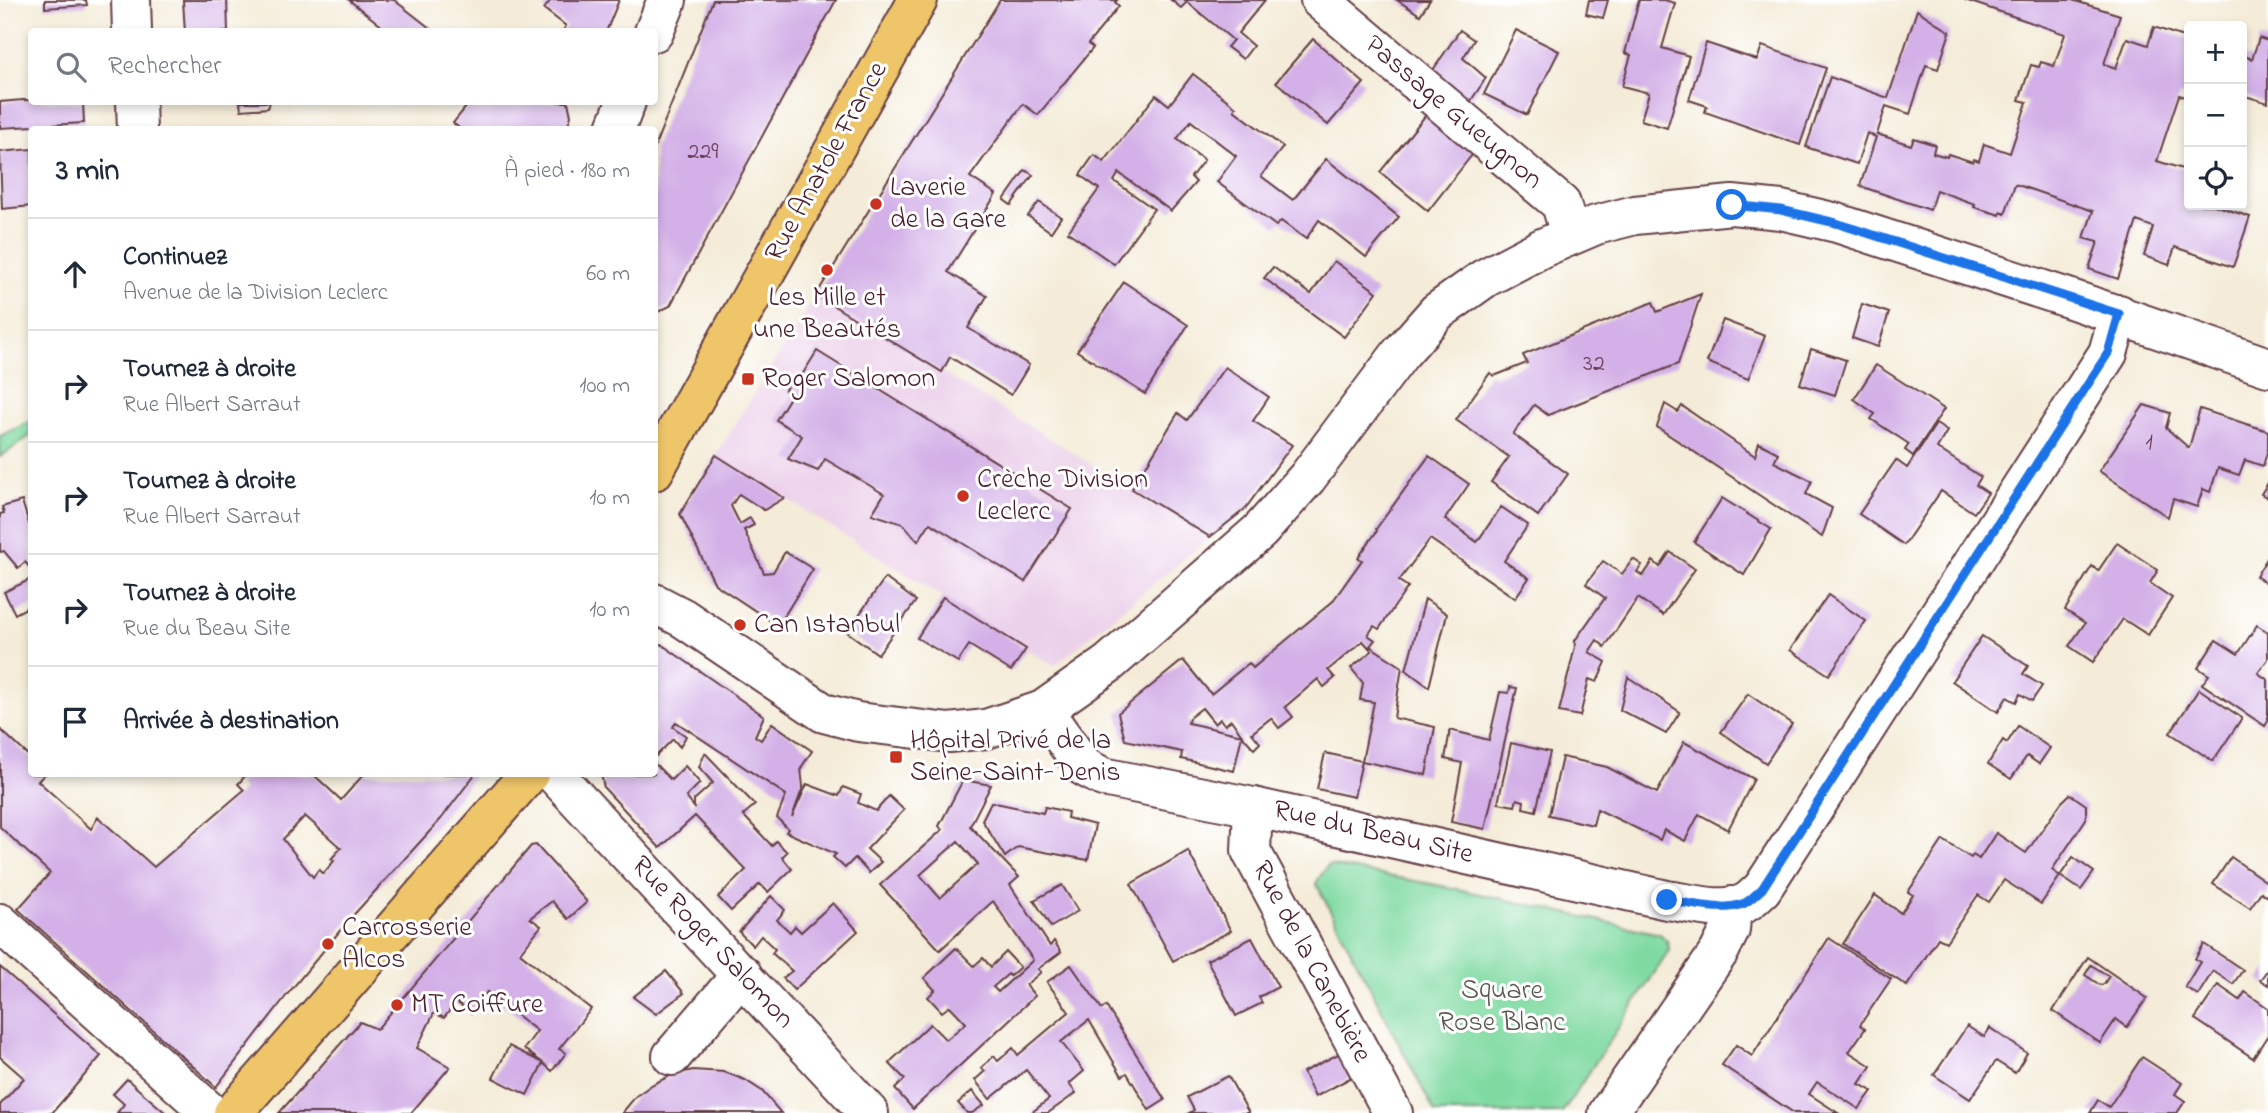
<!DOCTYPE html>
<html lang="fr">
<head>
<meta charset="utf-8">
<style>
	:root { --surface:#fff; --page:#f2f2f3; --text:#1f2937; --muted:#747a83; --line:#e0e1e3 }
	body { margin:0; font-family:"Indie Flower",sans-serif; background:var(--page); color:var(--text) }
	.controls { position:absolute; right:21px; top:21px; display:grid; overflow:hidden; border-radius:7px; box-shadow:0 4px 10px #0003 }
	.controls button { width:63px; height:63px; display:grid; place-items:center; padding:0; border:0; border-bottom:2px solid var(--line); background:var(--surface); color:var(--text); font:35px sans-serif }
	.stop { position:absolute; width:21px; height:21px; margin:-16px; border:5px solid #1a73e8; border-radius:50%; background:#fff }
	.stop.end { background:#1a73e8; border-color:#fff; box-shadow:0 2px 7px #0008 }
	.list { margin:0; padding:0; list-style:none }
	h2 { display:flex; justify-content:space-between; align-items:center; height:91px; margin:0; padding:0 28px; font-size:30px }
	h2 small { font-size:23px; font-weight:400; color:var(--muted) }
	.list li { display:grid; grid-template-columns:46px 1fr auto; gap:21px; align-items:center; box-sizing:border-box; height:112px; padding:0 28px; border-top:2px solid var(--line) }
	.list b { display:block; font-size:26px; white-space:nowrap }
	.list p { margin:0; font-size:23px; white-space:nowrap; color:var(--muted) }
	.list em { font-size:23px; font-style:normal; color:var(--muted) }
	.icon { flex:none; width:38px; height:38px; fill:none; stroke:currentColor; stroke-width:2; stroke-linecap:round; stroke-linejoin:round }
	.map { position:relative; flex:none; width:2268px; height:1113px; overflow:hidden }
	.search { position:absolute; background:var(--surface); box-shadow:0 4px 10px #0003; left:28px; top:28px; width:630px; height:77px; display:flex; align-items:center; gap:18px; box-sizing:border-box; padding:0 24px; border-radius:7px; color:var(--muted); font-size:26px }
	.panel { position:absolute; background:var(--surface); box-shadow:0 4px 10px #0003; left:28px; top:126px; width:630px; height:651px; border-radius:7px }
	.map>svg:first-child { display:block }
</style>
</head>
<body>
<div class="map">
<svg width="2268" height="1113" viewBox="0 0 2268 1113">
	<rect width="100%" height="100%" fill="#fff"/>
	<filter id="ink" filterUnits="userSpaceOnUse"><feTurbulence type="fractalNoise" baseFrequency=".0143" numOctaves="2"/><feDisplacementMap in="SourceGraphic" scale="14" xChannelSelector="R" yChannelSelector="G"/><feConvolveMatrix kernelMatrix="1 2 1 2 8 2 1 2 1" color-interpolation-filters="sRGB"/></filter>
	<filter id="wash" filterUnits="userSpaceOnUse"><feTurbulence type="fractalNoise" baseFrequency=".00686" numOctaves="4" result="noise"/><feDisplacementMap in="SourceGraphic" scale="28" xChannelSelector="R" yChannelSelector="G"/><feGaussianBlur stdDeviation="1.57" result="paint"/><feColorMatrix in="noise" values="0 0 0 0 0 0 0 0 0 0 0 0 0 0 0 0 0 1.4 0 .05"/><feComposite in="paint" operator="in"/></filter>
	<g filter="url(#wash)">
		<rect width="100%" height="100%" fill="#f4ecd8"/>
		<path fill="#ecd1ea" d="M816 295 1210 537 1054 666 716 455Z"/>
		<g fill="#7fdaa1" stroke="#647c66" stroke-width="2">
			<path d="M31 421V435L0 457V436Z"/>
			<path d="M1328 865 1453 888 1660 934 1668 942 1669 951 1562 1113H1435L1316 883Z"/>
		</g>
		<g id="blocks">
			<g fill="#d3b0e7" fill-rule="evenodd">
				<path d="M45 0H86L87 5 45 8Z"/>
				<path d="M183 0H227L228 32H185Z"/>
				<path d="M349 0H394L435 32H389Z"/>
				<path d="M551 0H619L606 32H562L566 26 544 9Z"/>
				<path d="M713 0H836L670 306 654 314V148Z"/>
				<path d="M1000 0H1117L1115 2 1119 6 1088 44 1093 48 1038 115 1023 104 970 177 996 194 948 272 987 296 968 328 1029 365 1011 395 950 357 942 372 816 295Z"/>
				<path d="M1171 0H1265L1238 33 1253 46 1243 59 1227 47 1233 40 1187 2 1181 8Z"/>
				<path d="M1397 0H1430L1420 15Z"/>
				<path d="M1589 0H1608L1603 18 1586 14Z"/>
				<path d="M1639 0H1664L1675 3 1662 48 1689 56 1667 128 1641 120 1649 93 1622 86 1631 55 1625 53Z"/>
				<path d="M1965 0H2072L2120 15 2104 64 2116 68 2127 38 2148 45 2154 27 2189 39V98L2179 95 2157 161 2189 171V205H2214L2250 217 2233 267 2175 247 2169 265 2144 256 2153 227 2137 221 2118 279 2089 269 2098 242 2084 238 2093 211 2015 184 2005 214 2001 212 2000 215 1974 207 1975 204 1936 190 1930 210 1860 186 1876 137 1867 133 1857 164 1806 147 1830 77 1888 98 1917 10 1950 32 1938 69 1926 65 1910 114 1886 106 1877 134 1911 145 1914 138 1935 145 1933 153 1947 157 1948 154 1973 162 1974 159 1979 161 1984 144 2010 153 2027 102 2019 100 2031 65 2039 67 2041 62 2054 66 2065 34Z"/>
				<path d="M1460 30 1474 40 1463 58 1486 78 1470 102 1433 70Z"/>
				<path d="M1516 30 1559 51 1527 115 1484 94Z"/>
				<path d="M2259 38 2268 41V103L2242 95V55L2252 59Z"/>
				<path d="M1313 39 1364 83 1328 125 1276 82Z"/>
				<path d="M1706 43 1757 60 1762 46 1826 68 1800 145 1705 112 1707 106 1689 100Z"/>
				<path d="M1193 74 1236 107 1234 110 1283 147 1261 176 1293 200 1326 159 1399 217 1366 257 1319 220 1306 239 1281 221 1276 226 1217 182 1236 156 1191 121 1177 139 1204 160 1191 177 1196 182 1171 211 1119 173 1114 181 1154 209 1114 264 1068 232 1099 189 1080 175 1094 155 1104 162 1156 95 1169 105Z"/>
				<path d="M23 100 83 102 84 123 0 128V102Z"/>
				<path d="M240 102H270L268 108 241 110Z"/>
				<path d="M470 102H568L571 116 566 130H462L453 123Z"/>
				<path d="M1429 111 1475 151 1428 211 1380 172Z"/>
				<path d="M32 149V206L2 209 0 152Z"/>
				<path d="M1025 170 1033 175 1011 205 1004 200Z"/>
				<path d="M1039 202 1061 217 1051 232 1028 216Z"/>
				<path d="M1334 261 1377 292 1344 337 1264 278 1273 267 1311 294Z"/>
				<path d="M1124 282 1188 325 1145 394 1077 351Z"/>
				<path d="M1701 294 1678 364 1548 415 1534 405 1513 434 1568 474 1538 516 1491 482 1509 457 1456 420 1490 373 1494 376 1527 363 1523 355 1653 302 1657 312Z"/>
				<path d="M1862 304 1889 313 1878 347 1852 338Z"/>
				<path d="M1723 320 1765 336 1748 379 1707 362Z"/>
				<path d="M1811 349 1846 360 1835 395 1800 384Z"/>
				<path d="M817 351 1072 509 1025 582 930 523 918 541 903 524 872 514 884 494 825 459 818 471 788 459 802 436 776 420 792 394 785 390 791 380 797 383Z"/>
				<path d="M1876 365 1944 409 1913 456 1905 450 1909 444 1871 419 1875 414 1854 399Z"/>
				<path d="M1225 367 1269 397 1253 421 1292 445 1245 509 1210 537 1132 489 1178 413 1187 420Z"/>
				<path d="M1665 404 1678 412 1682 406 1755 456 1759 443 1778 453 1774 462 1812 481 1806 494 1832 508 1822 537 1657 427Z"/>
				<path d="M2144 405 2170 413 2166 428 2189 448 2200 409 2268 431V449L2263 466 2245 460 2239 475 2218 468 2210 492 2203 489 2197 507 2173 499 2168 517 2099 471Z"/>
				<path d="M1936 424 1947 431 1937 448 1981 477 1976 485 1988 493 1974 513 1941 491 1904 545 1859 514 1896 460 1907 468Z"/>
				<path d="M716 455 784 498 764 510 739 494 731 506 740 524 750 518 754 525 744 530 764 573 773 572 785 552 813 569 778 626 715 584 680 514Z"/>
				<path d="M1429 456 1469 484 1445 519 1477 542 1501 507 1528 525 1504 561 1529 578 1515 598 1430 539 1399 581 1408 587 1379 629 1374 626 1368 635 1375 640 1370 646 1402 667 1394 718 1435 727 1426 775 1362 761 1374 702 1360 700 1363 683 1351 668 1372 651 1363 641 1328 670 1335 678 1324 687 1318 679 1285 707 1293 717 1279 728 1271 718 1252 733 1260 743 1254 749 1242 735 1234 771 1181 759 1182 752 1125 740 1118 713 1183 660 1211 694 1249 663 1253 668 1332 602 1362 560 1358 558 1377 531 1376 529ZM1202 708 1215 724 1220 719 1225 725 1231 720 1242 735 1188 723 1189 718Z"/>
				<path d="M2268 483V498L2261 494Z"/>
				<path d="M1722 498 1771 529 1744 575 1694 542Z"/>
				<path d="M22 501 30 527 32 526V570L25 562 18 568 4 551 0 552V514L4 513 2 507Z"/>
				<path d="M2117 543 2158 570 2150 583 2172 598 2148 635 2123 619 2093 662 2069 646 2085 623 2065 610 2092 566 2098 571Z"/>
				<path d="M1670 552 1695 569 1663 615 1638 598 1605 647 1597 640 1589 652 1606 662 1597 682 1589 679 1580 716 1559 712 1576 643 1574 642 1605 598 1586 584 1603 561 1622 574 1633 559 1642 565 1637 572 1643 576 1653 561 1660 567Z"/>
				<path d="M2268 557V585L2256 576Z"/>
				<path d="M885 578 916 601 878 654 847 632Z"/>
				<path d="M29 580 32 583V605L15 614 4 592Z"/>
				<path d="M1828 595 1866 621 1829 675 1790 650Z"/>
				<path d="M943 597 1026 649 1011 671 969 645 958 662 917 638Z"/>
				<path d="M1425 599 1447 614 1429 687 1406 670Z"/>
				<path d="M2257 625 2268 632V659L2258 673 2268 680V721L2265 726 2202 684 2209 675 2198 668 2216 640 2238 654Z"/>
				<path d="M1982 636 2028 666 2023 674 2042 686 2032 701 2020 694 2016 702 2007 697 1998 712 1952 681Z"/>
				<path d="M661 644 764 716 755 736 761 740 772 723 812 751 801 768 803 787 792 817 807 784 839 796 843 787 861 794 858 803 876 811 889 796 904 810 867 849 881 862 869 873 855 858 845 868 833 857 836 854 786 832 788 829 777 818 786 795 676 722 673 727 686 736 680 747 673 739 654 758V646Z"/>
				<path d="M1628 677 1680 712 1666 734 1620 710Z"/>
				<path d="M1510 687 1517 688 1485 829 1451 822 1462 763 1445 759 1450 730 1489 740 1500 692 1509 693Z"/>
				<path d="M2199 689 2242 718 2213 761 2170 733Z"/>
				<path d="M1748 694 1792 724 1766 763 1721 732Z"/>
				<path d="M2018 726 2050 748 2039 764 2027 756 2011 779 1988 764 2003 740 2007 743Z"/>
				<path d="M0 729 32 759V774H45L38 781 91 829 98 817 154 867 244 790 238 784 247 774H313L341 800 364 774H475L441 819 348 921 290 991 216 1087 18 909 50 873 0 827ZM305 816 341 848 331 859 334 861 323 874 319 869 313 877 283 839Z"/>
				<path d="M1684 742 1754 779 1728 830 1699 814 1685 841 1664 830 1660 840 1597 809 1593 825 1549 815 1562 757 1607 767 1657 793Z"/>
				<path d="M1511 743 1550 752 1536 811 1523 808 1524 801 1517 799 1515 806 1498 803Z"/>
				<path d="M705 753 755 805 743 815 772 846 776 841 787 852 782 857 792 869 768 892 760 884 731 911 718 897 746 870 695 816 660 848 604 788 601 774H654V763L671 780 685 766 700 783 686 797 694 807V800L713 783 699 767Z"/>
				<path d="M1325 753 1362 761 1354 797 1317 789Z"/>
				<path d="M963 780 991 785 970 826 1019 877 1010 885 1050 946 1054 941 1061 952 1038 969 1041 972 1026 985 1035 996 913 1109 895 1089 905 1079 889 1063 930 1024 946 1040 966 1023 950 1006 942 1012 928 997 935 990 924 978 956 948 974 966 983 958 991 967 1006 952 1020 967 1010 976 1008 974 993 987 998 992 1033 960 993 901 940 950 880 885 942 830 939 826ZM958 841 978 864 940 898 920 875Z"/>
				<path d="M2070 794 2086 805V819L2052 870 2060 876 2041 904 2004 880 1989 902 1978 895 1946 942 1938 938 1907 986 1843 944 1875 895 1901 913 1913 895 1908 892 1943 840 1971 858 1973 855 1979 859 1996 833 2026 853 2061 803Z"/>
				<path d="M991 802 1043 813 1045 807 1068 812 1067 818 1095 825 1088 860 1018 847 1005 857 982 820Z"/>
				<path d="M536 845 587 902 568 919 552 901 530 918 541 926 520 953 591 1009 559 1049 566 1053 552 1071 543 1063 527 1095 493 1078 509 1046 543 1063 524 1049 537 1031 487 992 471 1013 456 1002 444 1018 434 1013 417 1048 450 1067 411 1113H279L360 1022 377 1029 531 846Z"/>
				<path d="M1188 851 1231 931 1173 961 1131 884Z"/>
				<path d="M2073 857 2094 872 2081 890 2060 876Z"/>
				<path d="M2231 857 2268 883V897L2261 892 2250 908 2213 884Z"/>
				<path d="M1062 885 1078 911 1051 927 1034 900Z"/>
				<path d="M771 896 785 910 777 920 790 932 795 926 801 932 833 903 858 931 794 990 783 978 792 971 772 953 775 949 761 936 753 946 739 932Z"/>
				<path d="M1252 938 1278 987 1259 997 1262 1003 1236 1016 1207 960Z"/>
				<path d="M1829 938 1891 979 1860 1025 1865 1029 1849 1052 1871 1066 1859 1084 1872 1091 1859 1109 1817 1082 1809 1094 1838 1113H1794L1722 1065 1736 1045 1752 1056Z"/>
				<path d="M2204 944 2243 970 2233 984 2213 971 2198 995 2185 987 2200 962 2195 959Z"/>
				<path d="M2088 957 2147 998 2127 1027 2116 1019 2100 1043 2053 1011ZM2091 965 2109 976 2104 984 2100 985 2085 975Z"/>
				<path d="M1071 965 1102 1009 1106 1006 1165 1100 1149 1110 1127 1073 1122 1076 1089 1020 1061 1042 1084 1071 1069 1084 1076 1093 1048 1113H1031L1049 1099 1026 1070 990 1099 975 1080 985 1071 981 1068 994 1056 998 1061 1013 1048 1018 1055 1069 1012 1047 982Z"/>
				<path d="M0 967 101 1056 52 1113H0V1105L24 1078 0 1057Z"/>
				<path d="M2268 969V985L2260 980Z"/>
				<path d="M666 971 684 993 656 1014 633 997Z"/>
				<path d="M2218 985 2240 1000 2245 992 2268 1008V1035L2253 1058 2195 1019Z"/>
				<path d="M1967 1026 1984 1037 1990 1028 2027 1053 2015 1073 1996 1061 1970 1099 1934 1075Z"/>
				<path d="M1340 1053 1352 1077 1315 1097 1303 1072Z"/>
				<path d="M2142 1057 2182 1083 2175 1094 2185 1101 2177 1113H2090L2098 1100 2109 1107Z"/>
				<path d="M693 1070 724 1072 745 1080 762 1091 781 1113H622L636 1096 653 1084 672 1075Z"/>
				<path d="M1228 1076 1249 1113H1189L1194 1110 1187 1097Z"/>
				<path d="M127 1079 138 1089 166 1113H117L124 1104 113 1094Z"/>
				<path d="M972 1091 984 1105 972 1113H967L958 1103Z"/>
			</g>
		</g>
	</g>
	<g filter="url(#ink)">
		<use href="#blocks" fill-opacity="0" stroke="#643e45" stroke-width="2"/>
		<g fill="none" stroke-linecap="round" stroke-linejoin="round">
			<g stroke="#643e45" stroke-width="42">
				<g id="minor">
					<path d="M131 0 132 32"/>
					<path d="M1320 0 1561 204 1570 235"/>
					<path d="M654 32 667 0"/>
					<path d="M136 102 137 130"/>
					<path d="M615 130 626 102"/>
					<path d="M654 603 683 618 824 713 858 722 949 733 986 729 1043 710 1108 664 1260 531 1307 478 1400 354 1437 312 1485 278 1542 248 1596 225 1635 215 1732 205 1781 210 1837 223 2068 298 2268 367"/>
					<path d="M1043 710 1084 767 1103 777 1253 807 1667 900C1690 903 1722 913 1745 903 1751 900 1757 893 1762 889L2108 353 2119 314"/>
					<path d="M554 774 869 1113"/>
					<path d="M1253 807 1251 851 1393 1113"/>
					<path d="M0 923 211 1113"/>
					<path d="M672 1056 742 974"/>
					<path d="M1608 1113 1719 952 1730 930 1732 906"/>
				</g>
			</g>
			<g stroke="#643e45" stroke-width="42">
				<g id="major">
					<path d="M654 471 918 0"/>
					<path d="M233 1113 529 774"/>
				</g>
			</g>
			<use href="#minor" stroke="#fff" stroke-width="38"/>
			<use href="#major" stroke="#eec569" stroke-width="38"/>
		</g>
	</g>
	<g fill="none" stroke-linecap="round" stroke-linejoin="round" filter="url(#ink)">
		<path stroke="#1a73e8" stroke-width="9" d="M1667 900C1690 903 1722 913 1745 903 1751 900 1757 893 1762 889L2108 353 2119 314 1836 223 1781 210 1732 205"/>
	</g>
	<g fill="#c8321e" stroke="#fff" stroke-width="2.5">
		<circle cx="876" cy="204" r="7"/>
		<circle cx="827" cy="270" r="7"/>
		<rect x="741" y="372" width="14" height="14" rx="3.5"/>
		<circle cx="963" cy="496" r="7"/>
		<circle cx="740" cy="625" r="7"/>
		<rect x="889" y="750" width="14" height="14" rx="3.5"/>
		<circle cx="328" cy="944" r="7"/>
		<circle cx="397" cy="1005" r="7"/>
	</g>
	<g text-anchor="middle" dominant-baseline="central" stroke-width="6" stroke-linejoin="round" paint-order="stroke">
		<g font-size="24" fill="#6c435a">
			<text x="703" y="152">229</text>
			<text x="1594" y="364">32</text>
			<text x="2149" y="443">1</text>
		</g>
		<g font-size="28" fill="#4a1f2b" stroke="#fff">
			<text transform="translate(1453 113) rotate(40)">Passage Gueugnon</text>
			<text transform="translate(827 162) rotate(-61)">Rue Anatole France</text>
			<text transform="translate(1373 833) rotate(13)">Rue du Beau Site</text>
			<text transform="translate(712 943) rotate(47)">Rue Roger Salomon</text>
			<text transform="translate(1311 962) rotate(62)">Rue de la Canebière</text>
		</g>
		<g font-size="28" fill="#4a1f2b" stroke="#fff" text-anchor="start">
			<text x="890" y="188">Laverie<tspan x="890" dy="32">de la Gare</tspan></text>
			<text x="827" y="298" text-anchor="middle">Les Mille et<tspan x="827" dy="32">une Beautés</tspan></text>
			<text x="762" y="379">Roger Salomon</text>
			<text x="977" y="480">Crèche Division<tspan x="977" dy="32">Leclerc</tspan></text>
			<text x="754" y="625">Can Istanbul</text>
			<text x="910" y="741">Hôpital Privé de la<tspan x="910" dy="32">Seine-Saint-Denis</tspan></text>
			<text x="342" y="928">Carrosserie<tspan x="342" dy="32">Alcos</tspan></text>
			<text x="411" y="1005">MT Coiffure</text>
		</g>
		<g font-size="28" fill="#5a574e" stroke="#fff">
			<text x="1502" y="991">Square<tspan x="1502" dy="32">Rose Blanc</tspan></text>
		</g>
	</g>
</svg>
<div class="controls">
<button>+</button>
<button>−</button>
<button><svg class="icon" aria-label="locate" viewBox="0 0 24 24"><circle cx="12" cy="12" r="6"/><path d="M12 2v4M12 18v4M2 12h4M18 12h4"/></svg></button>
</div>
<div class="stop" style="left:1732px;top:205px"></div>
<div class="stop end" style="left:1667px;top:900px"></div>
<div class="search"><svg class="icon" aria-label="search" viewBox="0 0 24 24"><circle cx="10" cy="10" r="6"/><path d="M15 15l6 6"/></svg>Rechercher</div>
<section class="panel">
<h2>3 min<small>À pied · 180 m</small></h2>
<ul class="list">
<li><svg class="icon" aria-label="ahead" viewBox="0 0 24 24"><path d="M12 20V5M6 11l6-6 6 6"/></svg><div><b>Continuez</b><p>Avenue de la Division Leclerc</p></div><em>60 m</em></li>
<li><svg class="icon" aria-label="right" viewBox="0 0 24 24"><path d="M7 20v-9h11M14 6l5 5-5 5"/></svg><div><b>Tournez à droite</b><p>Rue Albert Sarraut</p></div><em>100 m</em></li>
<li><svg class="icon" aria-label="right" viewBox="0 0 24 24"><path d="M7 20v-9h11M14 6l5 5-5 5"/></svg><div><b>Tournez à droite</b><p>Rue Albert Sarraut</p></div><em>10 m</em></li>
<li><svg class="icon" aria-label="right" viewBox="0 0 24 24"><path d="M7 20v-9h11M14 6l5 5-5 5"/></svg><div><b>Tournez à droite</b><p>Rue du Beau Site</p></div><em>10 m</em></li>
<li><svg class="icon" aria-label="arrive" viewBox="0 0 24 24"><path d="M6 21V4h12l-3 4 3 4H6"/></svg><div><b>Arrivée à destination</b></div></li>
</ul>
</section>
</div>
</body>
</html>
